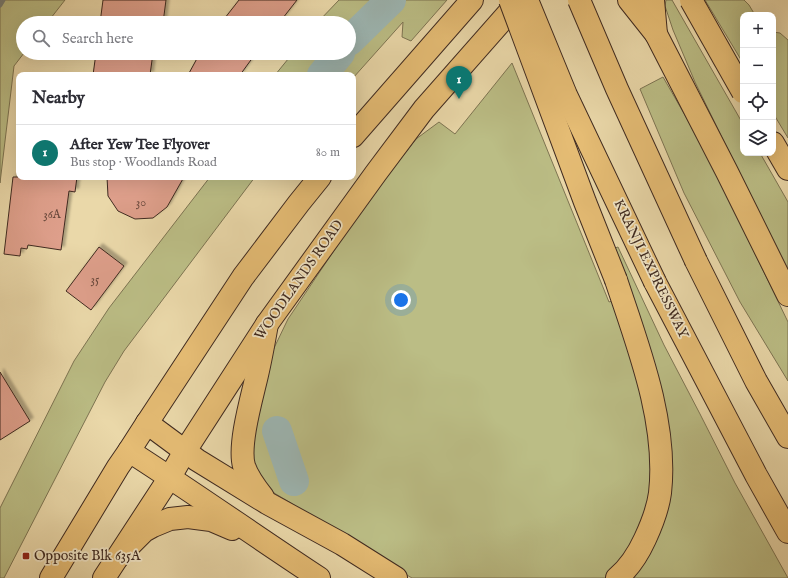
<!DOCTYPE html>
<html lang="en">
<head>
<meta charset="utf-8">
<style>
	:root { --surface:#fff; --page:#f2f2f3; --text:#2b2b33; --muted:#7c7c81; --line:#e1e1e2; --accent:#0f766e }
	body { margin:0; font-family:"IM FELL English",serif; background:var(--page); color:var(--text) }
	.controls { position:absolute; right:12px; top:12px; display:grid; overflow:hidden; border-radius:8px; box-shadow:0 4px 16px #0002 }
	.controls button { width:36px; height:36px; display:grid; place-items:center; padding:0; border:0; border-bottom:1px solid var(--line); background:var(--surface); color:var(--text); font:20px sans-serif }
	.you { position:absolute; left:401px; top:300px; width:14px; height:14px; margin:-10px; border:3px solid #fff; border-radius:50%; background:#1a73e8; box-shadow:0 0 0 6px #1a73e833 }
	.badge { display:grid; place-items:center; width:26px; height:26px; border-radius:50%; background:var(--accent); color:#fff; font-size:13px; font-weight:700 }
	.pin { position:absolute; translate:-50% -33px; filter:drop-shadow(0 1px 2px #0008) }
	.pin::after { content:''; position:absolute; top:21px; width:14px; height:12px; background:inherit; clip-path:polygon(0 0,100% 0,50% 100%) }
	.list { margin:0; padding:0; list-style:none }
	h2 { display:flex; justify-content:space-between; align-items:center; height:52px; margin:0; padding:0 16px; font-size:17px }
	h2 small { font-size:13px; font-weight:400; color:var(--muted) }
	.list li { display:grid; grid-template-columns:26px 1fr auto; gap:12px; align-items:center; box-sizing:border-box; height:56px; padding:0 16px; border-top:1px solid var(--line) }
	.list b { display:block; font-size:15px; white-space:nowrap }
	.list p { margin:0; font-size:13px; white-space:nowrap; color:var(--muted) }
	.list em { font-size:13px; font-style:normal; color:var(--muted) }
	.icon { flex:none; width:22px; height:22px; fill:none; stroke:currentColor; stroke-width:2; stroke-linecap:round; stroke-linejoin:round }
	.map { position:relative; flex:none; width:788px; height:578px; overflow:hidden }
	.search { position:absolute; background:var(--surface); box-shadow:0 4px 16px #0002; left:16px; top:16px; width:340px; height:44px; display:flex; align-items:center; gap:10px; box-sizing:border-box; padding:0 14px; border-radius:22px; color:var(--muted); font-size:15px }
	.panel { position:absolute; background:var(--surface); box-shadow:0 4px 16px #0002; left:16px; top:72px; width:340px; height:108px; border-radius:8px }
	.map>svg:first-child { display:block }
</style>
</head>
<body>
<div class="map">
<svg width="788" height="578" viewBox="0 0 788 578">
	<defs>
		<filter id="shadow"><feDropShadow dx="3.5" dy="-3.5" stdDeviation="1" flood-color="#0004"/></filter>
	</defs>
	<rect width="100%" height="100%" fill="#ead8a9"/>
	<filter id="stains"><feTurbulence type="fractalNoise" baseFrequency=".005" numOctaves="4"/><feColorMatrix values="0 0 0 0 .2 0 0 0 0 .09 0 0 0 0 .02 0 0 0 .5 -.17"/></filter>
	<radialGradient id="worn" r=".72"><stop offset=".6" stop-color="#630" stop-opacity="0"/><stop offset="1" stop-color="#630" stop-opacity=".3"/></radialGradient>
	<g fill="#bbbd85" stroke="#7d7452">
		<path d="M0 0H65L47 23H23V53H24L14 66 0 183Z"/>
		<path d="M339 0H373L349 25V23H317Z"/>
		<path d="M400 0H447L411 41 402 37 403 22 353 78V75H329L347 53H349V51L356 43Z"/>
		<path d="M666 0H672L743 124V153H760L788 202V273L695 82 673 30 665 6Z"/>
		<path d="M705 0H744L749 5 755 15H743V63Z"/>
		<path d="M773 32 780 33 788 40V138L773 113Z"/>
		<path d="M293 53H324L307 75H275Z"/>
		<path d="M512 63 609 302 629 295 612 249 618 247 664 345 700 414 735 483 788 578H412L345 539 291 503 264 487 256 475 250 446 269 360 275 346 288 319 368 200 416 139 439 122 455 134Z"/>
		<path d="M663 77 686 117 718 177 788 322V381L740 302 684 193 640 89Z"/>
		<path d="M210 177H255L124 351 105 382 4 578H0V508L74 361 109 308Z"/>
	</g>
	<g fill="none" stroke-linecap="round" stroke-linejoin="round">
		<path stroke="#777f79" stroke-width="5" d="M0 5 3 0"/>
		<g stroke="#9db7b4" stroke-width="30">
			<path d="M349 41 391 0"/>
			<path d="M322 75 340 53"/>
			<path d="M277 431 294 481"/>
		</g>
	</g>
	<g fill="#de9f8b" stroke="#3f2a20" filter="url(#shadow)">
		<path d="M103 0H166L163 23H100Z"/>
		<path d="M239 0H297L279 23H221Z"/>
		<path d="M96 53H153L150 75H93Z"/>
		<path d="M200 53H256L240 75H188Z"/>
		<path d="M13 177H77L75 192 69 191 61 250 28 245 27 249 21 248 20 256 4 254Z"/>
		<path d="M107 177H184L167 207 153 218 135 219 118 211 108 196Z"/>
		<path d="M99 247 124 266 91 310 66 291Z"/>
		<path d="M0 372 30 421 0 440Z"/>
	</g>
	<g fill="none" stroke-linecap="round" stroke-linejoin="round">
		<g stroke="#3f2a20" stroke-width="24">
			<g id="primary">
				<path d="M353 136 472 0"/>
				<path d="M147 423 243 277 299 203 320 177"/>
				<path d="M185 451 267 324 376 173 424 109 520 0"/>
			</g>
		</g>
		<g stroke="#3f2a20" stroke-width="24">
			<g id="trunk">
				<path d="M51 578 118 467 129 451 147 423"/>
				<path d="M104 578 170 477 185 451"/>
			</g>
		</g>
		<g stroke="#3f2a20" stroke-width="24">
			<g id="motorway">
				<path d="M629 0 656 34 727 172 788 295"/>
				<path d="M653 0 656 34"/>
				<path d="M773 143 788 169"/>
				<path d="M696 261 756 381 788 437"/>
				<path d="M616 280C638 346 668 423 660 493 658 508 652 524 645 539 639 552 629 568 617 578"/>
				<path d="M655 282 756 475 788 532"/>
				<path d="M147 423 197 460 267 503 342 544 396 578"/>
				<path d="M129 451C193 492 255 536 319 578"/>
				<path d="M263 497C255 487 248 478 244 466 238 445 252 397 257 375 261 358 264 341 267 324"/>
				<path d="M115 560 144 531 153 526 170 519 188 517 211 520 232 529"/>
			</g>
		</g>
		<use href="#primary" stroke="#e5bc74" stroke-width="22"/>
		<use href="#trunk" stroke="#e5bc74" stroke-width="22"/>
		<use href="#motorway" stroke="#e5bc74" stroke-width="22"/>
		<g stroke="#3f2a20" stroke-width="24" stroke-linecap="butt">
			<g id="motorway-bridge">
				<path d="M510 0 585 202 616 280"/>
				<path d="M527 0 566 95 655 282"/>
				<path d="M579 0 617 89 696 261"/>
				<path d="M691 0 743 92"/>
			</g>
		</g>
		<use href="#motorway-bridge" stroke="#e5bc74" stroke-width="22"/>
	</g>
	<rect fill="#8f2418" stroke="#f1e6c7" stroke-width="1.5" x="22" y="552" width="8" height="8" rx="2"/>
	<g text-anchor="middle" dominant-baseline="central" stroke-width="3.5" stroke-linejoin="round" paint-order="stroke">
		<g font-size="12" fill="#67473b">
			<text x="141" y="202">30</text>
			<text x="52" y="214">36A</text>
			<text x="95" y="279">35</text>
		</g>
		<g font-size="14" fill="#3f2a20" stroke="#f1e6c7">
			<text transform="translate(651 269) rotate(64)">KRANJI EXPRESSWAY</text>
			<text transform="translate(299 280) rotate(-55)">WOODLANDS ROAD</text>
		</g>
		<g font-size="14" fill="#3f2a20" stroke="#f1e6c7" text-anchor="start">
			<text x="34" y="556">Opposite Blk 635A</text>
		</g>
	</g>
	<rect width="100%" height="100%" filter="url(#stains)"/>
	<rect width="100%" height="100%" fill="url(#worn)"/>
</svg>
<div class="controls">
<button>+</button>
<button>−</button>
<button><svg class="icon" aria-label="locate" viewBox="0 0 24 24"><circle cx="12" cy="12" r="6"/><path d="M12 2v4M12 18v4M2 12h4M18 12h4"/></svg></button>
<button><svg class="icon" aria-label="layers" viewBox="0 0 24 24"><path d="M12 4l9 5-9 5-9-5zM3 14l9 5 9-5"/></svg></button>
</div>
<div class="you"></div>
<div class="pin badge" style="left:459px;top:99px">1</div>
<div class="search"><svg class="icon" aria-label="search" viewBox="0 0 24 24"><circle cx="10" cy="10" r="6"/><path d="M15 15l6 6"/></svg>Search here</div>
<section class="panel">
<h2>Nearby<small></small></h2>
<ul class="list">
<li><span class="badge">1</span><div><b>After Yew Tee Flyover</b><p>Bus stop · Woodlands Road</p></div><em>80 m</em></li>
</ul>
</section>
</div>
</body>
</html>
